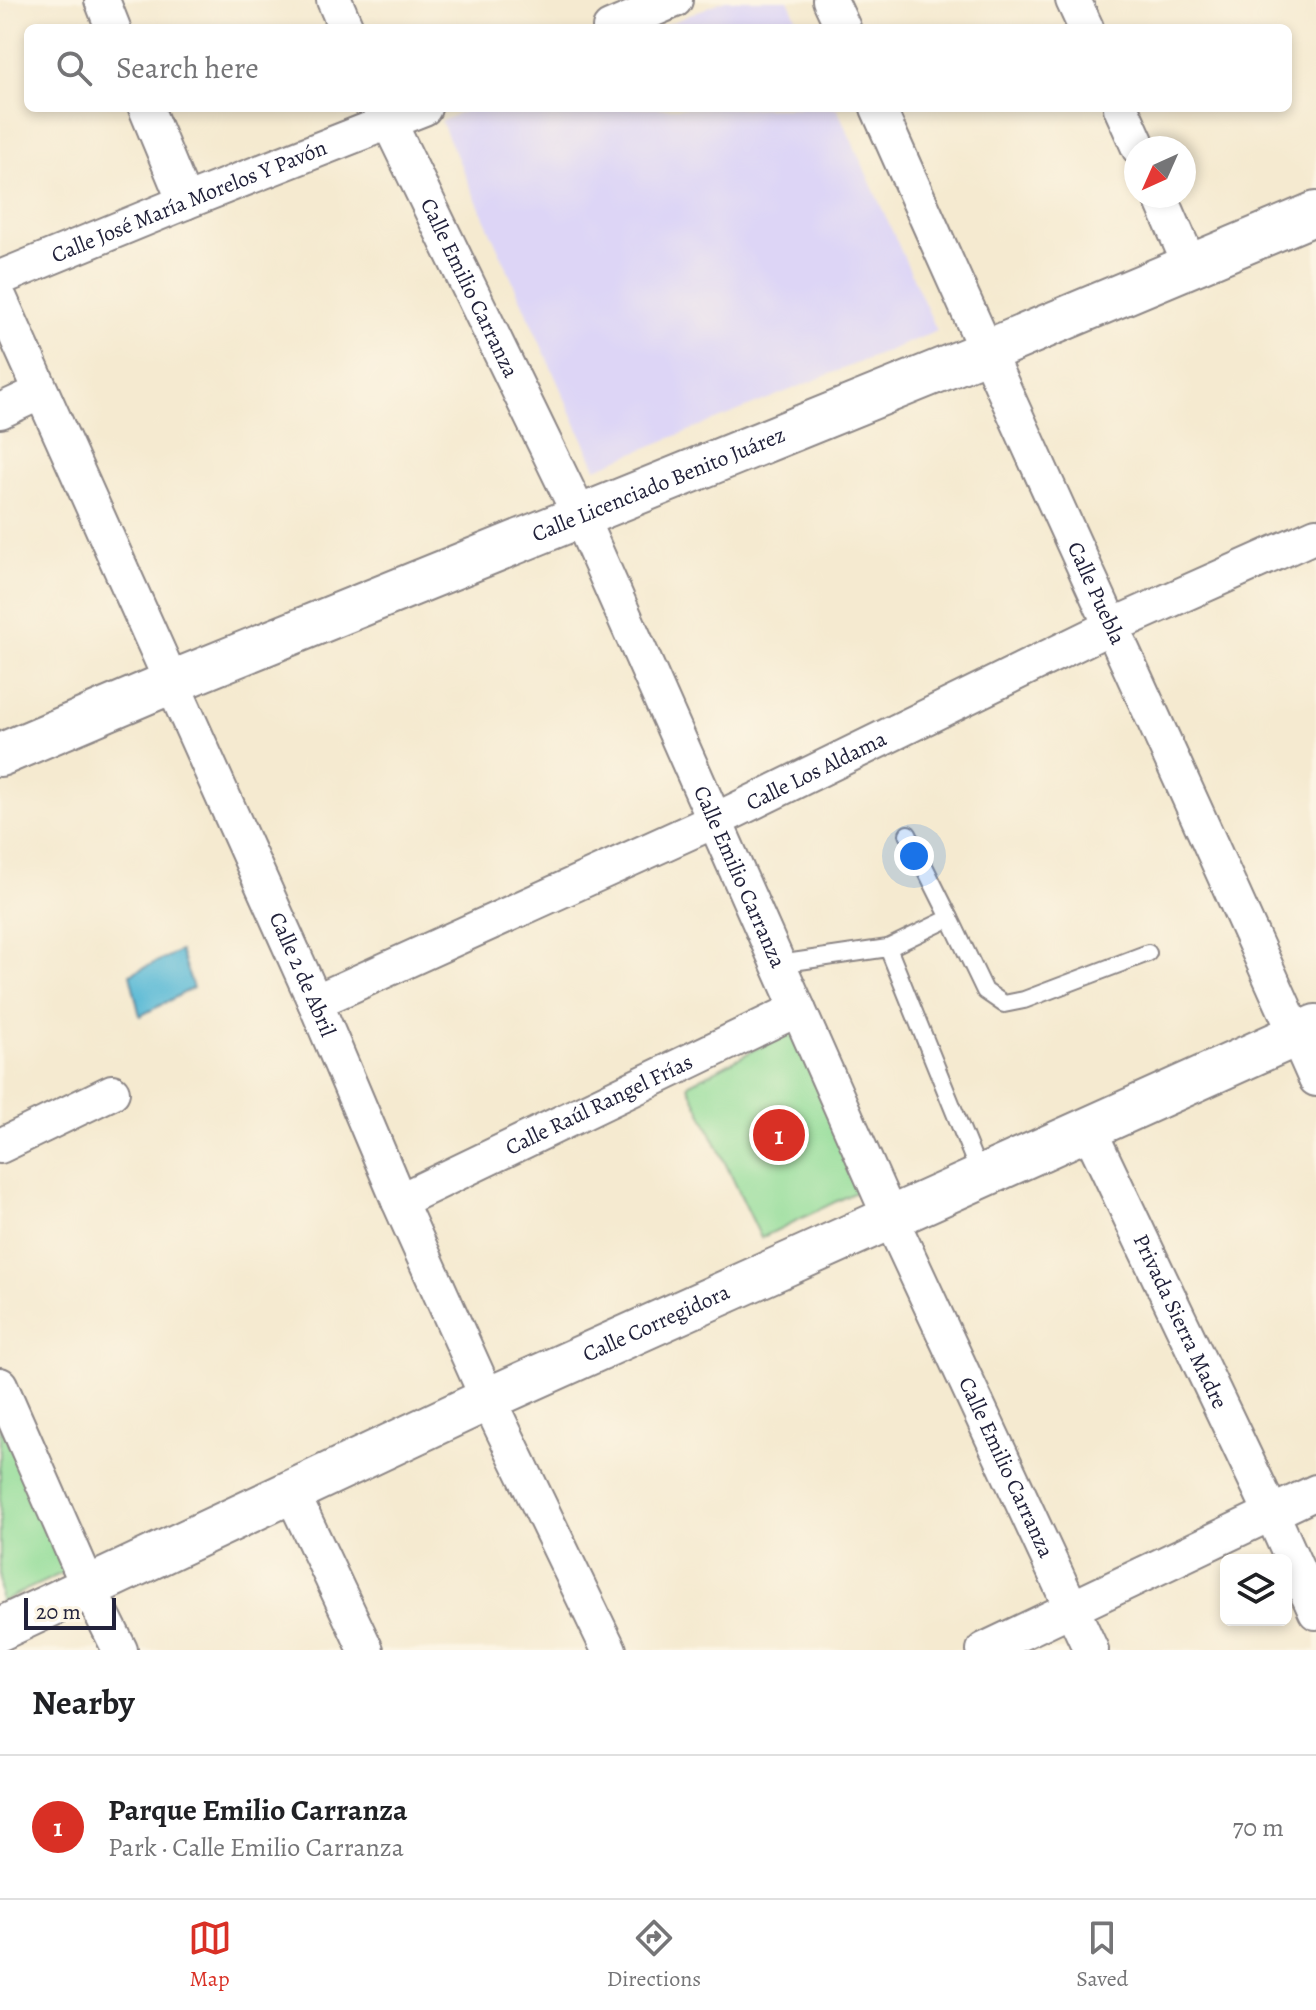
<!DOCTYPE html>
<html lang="en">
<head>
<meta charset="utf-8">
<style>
	:root { --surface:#fff; --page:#f6f6f6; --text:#202124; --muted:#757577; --line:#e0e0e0; --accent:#d93025 }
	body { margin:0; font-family:Alegreya,serif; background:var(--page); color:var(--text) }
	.controls { position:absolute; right:24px; bottom:24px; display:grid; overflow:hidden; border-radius:12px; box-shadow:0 4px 12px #0003 }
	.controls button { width:72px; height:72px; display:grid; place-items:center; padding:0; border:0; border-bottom:2px solid var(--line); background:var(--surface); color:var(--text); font:40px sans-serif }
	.compass { position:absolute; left:1124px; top:136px; width:72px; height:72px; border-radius:50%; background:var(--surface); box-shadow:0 4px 12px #0003; rotate:225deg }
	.scale { position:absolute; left:24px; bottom:20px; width:92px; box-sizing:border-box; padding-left:8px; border:4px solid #22223b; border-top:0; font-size:22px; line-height:28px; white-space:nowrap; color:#22223b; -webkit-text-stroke:6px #fcf5e5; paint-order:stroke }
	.you { position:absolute; left:914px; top:856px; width:28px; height:28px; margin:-20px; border:6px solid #fff; border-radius:50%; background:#1a73e8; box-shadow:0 0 0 12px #1a73e833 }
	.badge { display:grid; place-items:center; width:52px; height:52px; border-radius:50%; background:var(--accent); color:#fff; font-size:26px; font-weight:700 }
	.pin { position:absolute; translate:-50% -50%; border:4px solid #fff; box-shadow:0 2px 8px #0006 }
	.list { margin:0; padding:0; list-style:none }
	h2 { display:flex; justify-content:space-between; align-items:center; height:104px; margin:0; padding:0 32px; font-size:34px }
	h2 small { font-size:26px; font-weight:400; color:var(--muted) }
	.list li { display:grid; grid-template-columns:52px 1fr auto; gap:24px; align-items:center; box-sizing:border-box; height:144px; padding:0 32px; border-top:2px solid var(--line) }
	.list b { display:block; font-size:30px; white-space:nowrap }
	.list p { margin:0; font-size:26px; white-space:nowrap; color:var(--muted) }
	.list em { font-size:26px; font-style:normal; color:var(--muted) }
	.icon { flex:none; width:44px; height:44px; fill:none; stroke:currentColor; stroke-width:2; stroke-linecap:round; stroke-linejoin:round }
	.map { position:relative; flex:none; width:1316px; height:1650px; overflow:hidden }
	.search { position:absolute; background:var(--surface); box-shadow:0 4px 12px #0003; left:24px; right:24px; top:24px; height:88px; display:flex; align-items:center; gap:20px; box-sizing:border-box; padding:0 28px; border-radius:12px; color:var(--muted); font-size:30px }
	.sheet { height:248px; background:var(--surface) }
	nav { display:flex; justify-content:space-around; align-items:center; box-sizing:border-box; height:112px; border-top:2px solid var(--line); background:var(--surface); font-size:22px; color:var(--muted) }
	nav a { display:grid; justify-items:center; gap:4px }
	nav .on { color:var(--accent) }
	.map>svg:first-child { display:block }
</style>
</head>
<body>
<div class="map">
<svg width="1316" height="1650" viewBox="0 0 1316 1650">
	<rect width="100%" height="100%" fill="#fcf5e5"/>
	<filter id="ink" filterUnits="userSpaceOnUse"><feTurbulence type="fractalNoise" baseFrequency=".0125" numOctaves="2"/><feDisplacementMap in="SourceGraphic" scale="16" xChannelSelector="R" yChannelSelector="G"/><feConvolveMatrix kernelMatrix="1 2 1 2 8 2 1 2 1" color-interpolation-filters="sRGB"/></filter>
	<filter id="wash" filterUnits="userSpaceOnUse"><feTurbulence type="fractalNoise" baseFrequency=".006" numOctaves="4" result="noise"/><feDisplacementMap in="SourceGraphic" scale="32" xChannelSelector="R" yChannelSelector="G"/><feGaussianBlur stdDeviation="1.8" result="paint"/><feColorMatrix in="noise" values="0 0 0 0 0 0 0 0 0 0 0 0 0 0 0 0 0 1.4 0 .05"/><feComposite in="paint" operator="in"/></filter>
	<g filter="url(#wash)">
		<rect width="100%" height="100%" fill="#f5ead0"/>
		<g fill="#ddd5f6">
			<path d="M725 0H788L801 28H659Z"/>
			<path d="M472 108H837L937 331 596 468 441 121Z"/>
		</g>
		<g fill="#93dd99" stroke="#5a806a" stroke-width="2">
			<path d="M797 1027 870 1185 761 1238 688 1085Z"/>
			<path d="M0 1425 67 1571 0 1602Z"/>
		</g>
		<path fill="#58b9d6" stroke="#3d6e88" stroke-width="2" d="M180 951 193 988 140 1016 130 974Z"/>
	</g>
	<g filter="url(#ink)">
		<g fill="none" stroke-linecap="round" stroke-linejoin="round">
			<g stroke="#8c8686" stroke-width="20">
				<g id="service">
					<path d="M950 918 985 991 1004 1004 1024 1000 1148 953"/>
					<path d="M888 948 950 918 908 834"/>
					<path d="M779 964 888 948 980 1175"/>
				</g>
			</g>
			<g stroke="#8c8686" stroke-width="38">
				<g id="minor">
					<path d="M102 0 113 28"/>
					<path d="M334 0 346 28"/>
					<path d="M830 0 843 28"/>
					<path d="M1073 0 1086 28"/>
					<path d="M610 28 675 0"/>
					<path d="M146 108 185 202"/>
					<path id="s1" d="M382 108 580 516 890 1217 1091 1650"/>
					<path id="s2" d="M878 108C1021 433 1172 755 1316 1079"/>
					<path d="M1121 108 1139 148"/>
					<path d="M1160 196 1190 265"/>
					<path id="s3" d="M0 278 185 202 424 108"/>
					<path id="s4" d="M0 299 315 1002 399 1201 488 1399 609 1650"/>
					<path d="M0 411 41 392"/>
					<path id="s5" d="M315 1002 716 820 1112 626 1316 535"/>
					<path id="s6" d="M1089 1130 1271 1512 1316 1612"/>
					<path d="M0 1146 112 1092"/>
					<path id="s7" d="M399 1201 798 1009"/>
					<path d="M0 1385 89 1588 120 1650"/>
					<path d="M291 1491 366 1650"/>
					<path d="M984 1650 1316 1492"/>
				</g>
			</g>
			<g stroke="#8c8686" stroke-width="46">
				<g id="tertiary">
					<path id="s8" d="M0 755 172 682 985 352 1316 213"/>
					<path id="s9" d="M0 1629 488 1399 1316 1026"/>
				</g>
			</g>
			<use href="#service" stroke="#fff" stroke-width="16"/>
			<use href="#minor" stroke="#fff" stroke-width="34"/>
			<use href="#tertiary" stroke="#fff" stroke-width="42"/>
		</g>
	</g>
	<g text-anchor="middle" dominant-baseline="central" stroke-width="6" stroke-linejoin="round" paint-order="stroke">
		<g font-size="22" fill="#22223b" stroke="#fcf5e5">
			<text stroke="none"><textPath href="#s3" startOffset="204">Calle José María Morelos Y Pavón</textPath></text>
			<text stroke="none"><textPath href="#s1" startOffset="200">Calle Emilio Carranza</textPath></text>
			<text stroke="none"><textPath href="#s8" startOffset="712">Calle Licenciado Benito Juárez</textPath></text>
			<text stroke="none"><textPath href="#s2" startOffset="532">Calle Puebla</textPath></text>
			<text stroke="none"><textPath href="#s5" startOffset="552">Calle Los Aldama</textPath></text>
			<text stroke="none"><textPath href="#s1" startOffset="848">Calle Emilio Carranza</textPath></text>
			<text stroke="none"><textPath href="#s4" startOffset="740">Calle 2 de Abril</textPath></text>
			<text stroke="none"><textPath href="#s7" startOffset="222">Calle Raúl Rangel Frías</textPath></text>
			<text stroke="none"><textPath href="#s6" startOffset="212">Privada Sierra Madre</textPath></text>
			<text stroke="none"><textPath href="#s9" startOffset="724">Calle Corregidora</textPath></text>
			<text stroke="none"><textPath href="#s1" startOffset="1496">Calle Emilio Carranza</textPath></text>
		</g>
	</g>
</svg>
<div class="controls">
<button><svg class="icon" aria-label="layers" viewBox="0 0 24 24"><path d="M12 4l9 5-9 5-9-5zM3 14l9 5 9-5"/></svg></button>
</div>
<svg class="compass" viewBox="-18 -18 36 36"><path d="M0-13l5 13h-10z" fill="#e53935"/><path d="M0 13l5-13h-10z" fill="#757577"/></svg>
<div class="scale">20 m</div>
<div class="you"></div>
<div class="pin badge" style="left:779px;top:1135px">1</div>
<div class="search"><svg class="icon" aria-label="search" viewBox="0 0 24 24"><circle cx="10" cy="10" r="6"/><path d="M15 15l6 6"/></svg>Search here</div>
</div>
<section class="sheet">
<h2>Nearby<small></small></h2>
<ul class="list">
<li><span class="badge">1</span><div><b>Parque Emilio Carranza</b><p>Park · Calle Emilio Carranza</p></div><em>70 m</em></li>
</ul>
</section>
<nav>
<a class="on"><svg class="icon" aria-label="map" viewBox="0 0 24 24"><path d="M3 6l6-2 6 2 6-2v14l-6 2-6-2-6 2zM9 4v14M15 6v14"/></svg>Map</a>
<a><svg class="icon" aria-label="directions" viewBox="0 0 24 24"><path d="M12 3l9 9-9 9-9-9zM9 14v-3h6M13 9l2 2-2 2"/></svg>Directions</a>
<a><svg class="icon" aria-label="saved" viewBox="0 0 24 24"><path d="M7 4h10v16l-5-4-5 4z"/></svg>Saved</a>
</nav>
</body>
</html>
